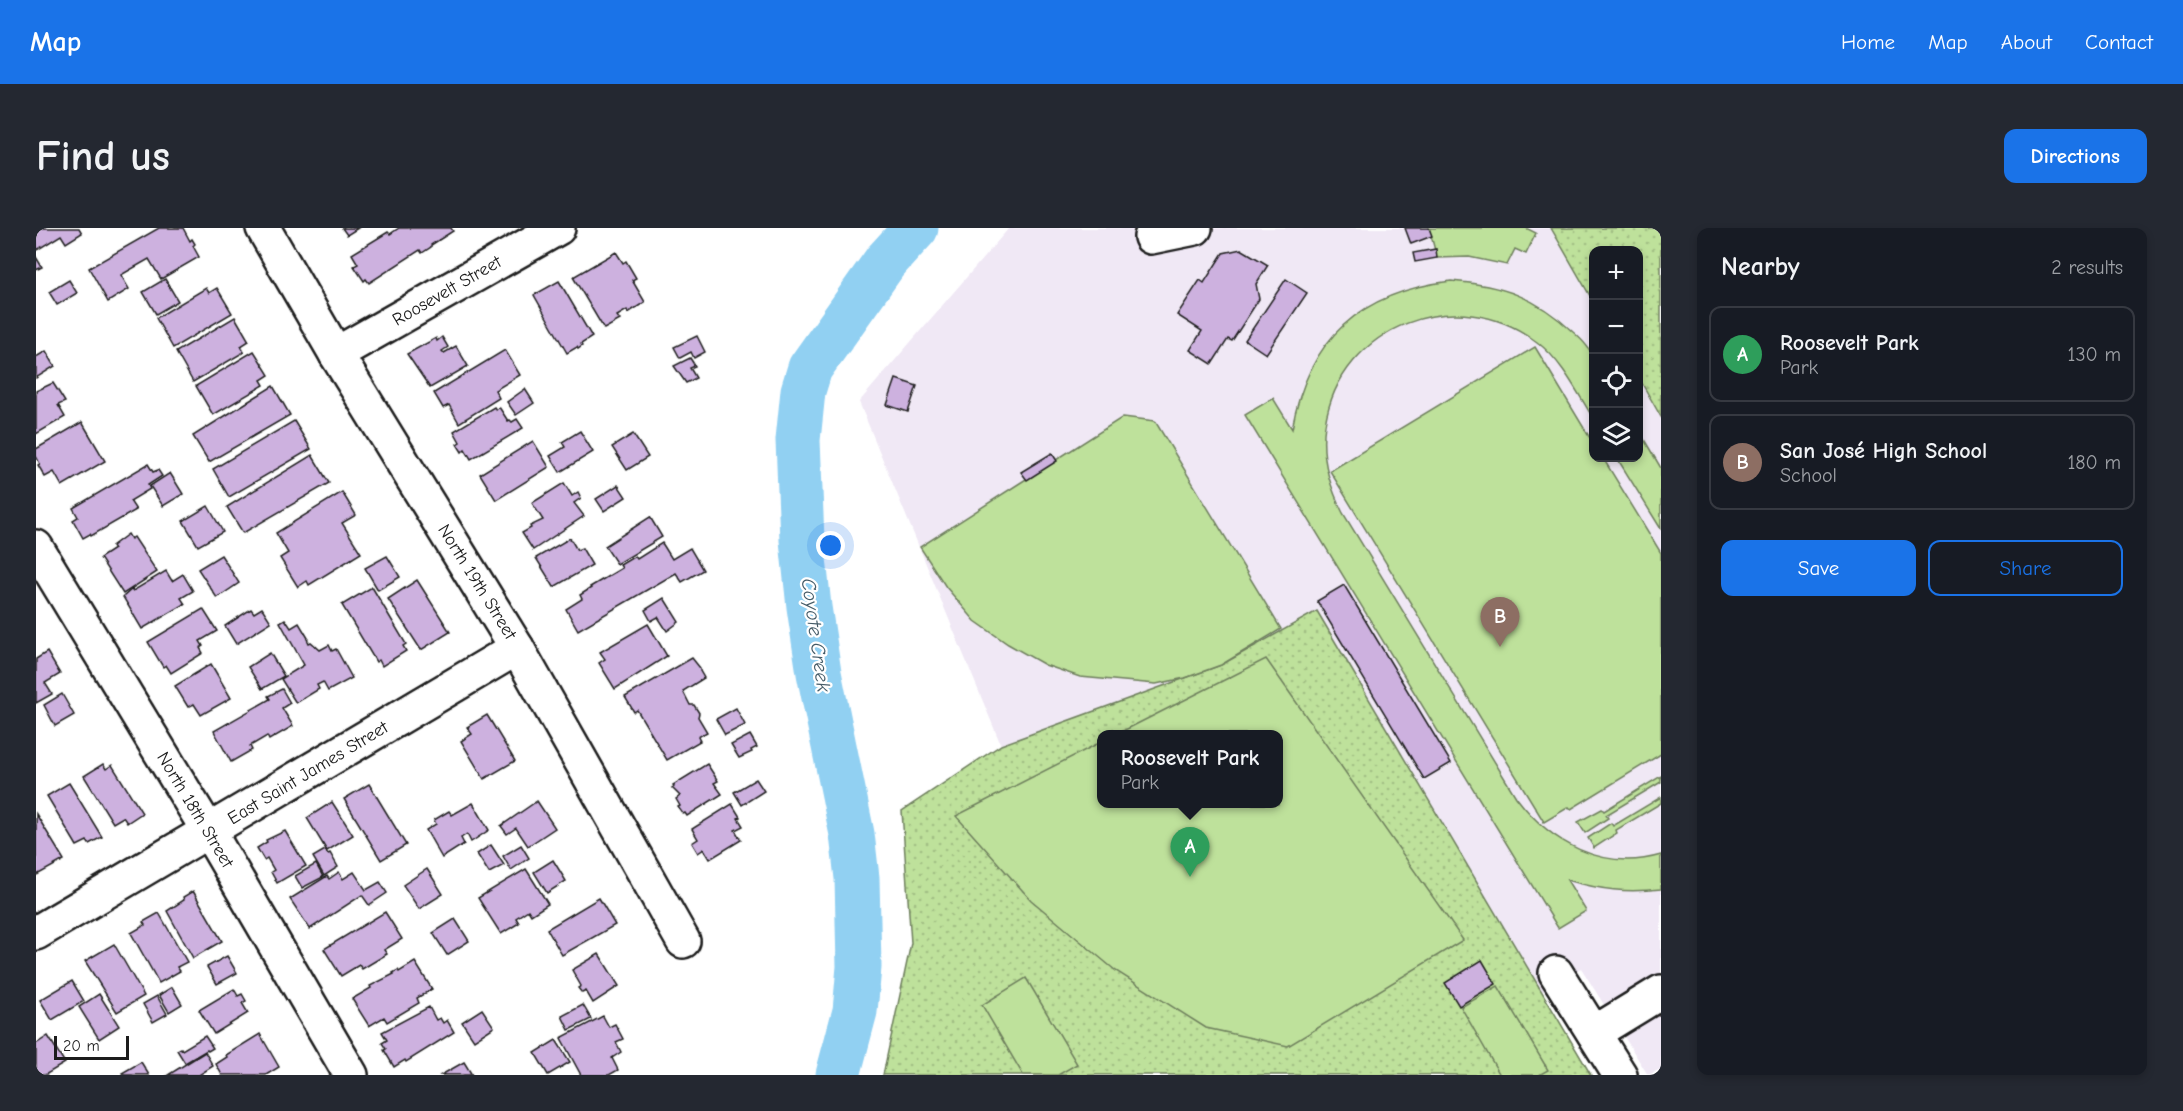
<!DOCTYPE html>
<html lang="en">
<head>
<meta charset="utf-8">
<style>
	:root { --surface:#171b24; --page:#242831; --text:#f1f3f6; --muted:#9ea1a6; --line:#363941; --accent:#1a73e8 }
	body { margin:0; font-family:"Comic Neue",sans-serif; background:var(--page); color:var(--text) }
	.controls { position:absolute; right:18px; top:18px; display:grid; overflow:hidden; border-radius:12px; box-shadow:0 3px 9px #0003 }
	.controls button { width:54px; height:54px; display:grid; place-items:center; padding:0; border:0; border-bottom:2px solid var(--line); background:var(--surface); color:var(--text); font:30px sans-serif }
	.scale { position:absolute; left:18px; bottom:15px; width:75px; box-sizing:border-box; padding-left:6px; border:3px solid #1c1c1c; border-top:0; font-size:16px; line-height:21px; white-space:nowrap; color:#1c1c1c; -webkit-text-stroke:4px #fff; paint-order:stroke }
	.you { position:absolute; left:795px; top:318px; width:21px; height:21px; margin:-15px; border:4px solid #fff; border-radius:50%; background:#1a73e8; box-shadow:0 0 0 9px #1a73e833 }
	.badge { display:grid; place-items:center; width:39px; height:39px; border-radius:50%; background:var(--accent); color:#fff; font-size:20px; font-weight:700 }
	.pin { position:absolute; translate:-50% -50px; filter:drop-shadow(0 2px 3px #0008) }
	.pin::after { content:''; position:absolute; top:32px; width:21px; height:18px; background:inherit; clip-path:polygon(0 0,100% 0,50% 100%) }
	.popup { position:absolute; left:1061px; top:502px; width:186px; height:78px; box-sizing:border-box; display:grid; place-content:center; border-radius:12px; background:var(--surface); filter:drop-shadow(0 2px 4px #0005); font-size:20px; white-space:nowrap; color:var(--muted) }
	.popup b { font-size:22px; color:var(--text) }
	.popup::after { content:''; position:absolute; left:50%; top:100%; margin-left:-12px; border:12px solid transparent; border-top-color:var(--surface) }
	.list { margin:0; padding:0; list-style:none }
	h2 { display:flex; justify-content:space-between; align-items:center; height:78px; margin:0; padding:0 24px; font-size:26px }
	h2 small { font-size:20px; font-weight:400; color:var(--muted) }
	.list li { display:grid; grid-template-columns:39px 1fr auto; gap:18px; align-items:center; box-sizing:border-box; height:96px; margin:0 12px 12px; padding:0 12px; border:2px solid var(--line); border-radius:12px }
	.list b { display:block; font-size:22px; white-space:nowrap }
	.list p { margin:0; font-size:20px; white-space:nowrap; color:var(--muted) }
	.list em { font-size:20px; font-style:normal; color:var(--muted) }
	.actions { display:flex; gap:12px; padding:18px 24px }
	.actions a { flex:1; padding:14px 0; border:2px solid var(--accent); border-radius:12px; text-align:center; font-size:21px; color:var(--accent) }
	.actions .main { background:var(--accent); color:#fff }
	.icon { flex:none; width:33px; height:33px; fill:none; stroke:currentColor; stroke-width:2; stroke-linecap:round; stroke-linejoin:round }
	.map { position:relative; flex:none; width:1625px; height:847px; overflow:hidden; border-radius:12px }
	header { display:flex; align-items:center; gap:36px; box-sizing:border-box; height:84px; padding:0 30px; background:var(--accent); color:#fff }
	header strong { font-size:28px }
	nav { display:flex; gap:33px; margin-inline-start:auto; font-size:21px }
	.intro { display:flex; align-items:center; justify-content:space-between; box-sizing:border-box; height:144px; padding:0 36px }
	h1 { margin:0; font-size:42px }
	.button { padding:15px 27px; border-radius:12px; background:var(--accent); color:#fff; font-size:21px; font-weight:700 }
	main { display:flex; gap:36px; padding:0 36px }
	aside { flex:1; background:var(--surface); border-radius:12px; box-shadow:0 3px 9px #0003 }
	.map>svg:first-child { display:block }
</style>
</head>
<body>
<header>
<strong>Map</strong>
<nav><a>Home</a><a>Map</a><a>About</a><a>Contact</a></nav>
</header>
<div class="intro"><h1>Find us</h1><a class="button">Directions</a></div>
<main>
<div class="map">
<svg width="1625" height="847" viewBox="0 0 1625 847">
	<defs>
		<pattern id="park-dots" width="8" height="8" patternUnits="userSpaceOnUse" patternTransform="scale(1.5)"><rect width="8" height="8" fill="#bee19b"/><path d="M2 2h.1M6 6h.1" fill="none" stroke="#a3c085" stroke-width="1.8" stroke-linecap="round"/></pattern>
	</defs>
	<rect width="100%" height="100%" fill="#fff"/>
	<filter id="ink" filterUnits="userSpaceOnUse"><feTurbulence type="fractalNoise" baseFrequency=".0167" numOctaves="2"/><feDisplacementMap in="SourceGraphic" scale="12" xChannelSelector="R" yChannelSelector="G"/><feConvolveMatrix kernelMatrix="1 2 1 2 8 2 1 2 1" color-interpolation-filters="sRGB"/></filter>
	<g filter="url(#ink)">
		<path fill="#f0e8f5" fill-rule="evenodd" d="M973 0H1625V841L1612 847 1545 740 1506 764 1281 383 1185 437 965 517 823 174ZM1558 22H1602V230H1558Z"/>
		<g fill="url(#park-dots)" stroke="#6d7e5c" stroke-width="1.5" fill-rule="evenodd">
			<path d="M1515 0H1625V189L1603 150 1602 22H1558L1557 73Z"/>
			<path d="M1281 383 1555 847H847L875 715 866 583 965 517 1185 437ZM1066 506H1242V576H1066Z"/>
		</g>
		<g fill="#bee19b" stroke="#6d7e5c" stroke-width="1.5">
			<path d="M1393 0H1490L1500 5 1490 26 1479 21 1471 37 1433 29 1401 30Z"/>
			<path d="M1415 53C1466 57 1500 69 1537 104 1544 110 1555 121 1557 130 1560 138 1558 179 1557 190 1541 164 1526 133 1501 114 1423 53 1304 97 1289 197 1284 228 1293 257 1307 285L1480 569C1514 615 1567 644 1625 627V661C1590 665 1565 662 1531 652L1550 683 1522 700 1209 187 1237 170 1256 201C1272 110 1325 64 1415 53Z"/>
			<path d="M1499 119 1557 215 1558 230H1567L1625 325V526L1535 581 1533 579 1508 594 1294 243Z"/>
			<path d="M1087 189 1119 193 1245 401 1185 437 1149 450 1120 456 1044 449 1009 437 972 416 939 393 910 359 884 319Z"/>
			<path d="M1603 203 1625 240V301L1581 230H1602Z"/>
			<path d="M1230 431 1427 712 1252 818 1170 800 1080 743 995 672 920 588 1065 514 1066 576H1242V506H1081Z"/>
			<path d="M1625 548V554L1570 587 1572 590 1549 605 1542 594 1566 581 1568 583Z"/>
			<path d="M1625 569V575L1580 602 1581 605 1558 620 1552 610 1575 595 1577 598Z"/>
			<path d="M990 750 1041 836 1022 847H987L946 777Z"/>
			<path d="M1462 758 1512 842 1503 847H1464L1425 779Z"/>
		</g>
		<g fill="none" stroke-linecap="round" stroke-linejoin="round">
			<path stroke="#91d0f2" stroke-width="45" d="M802 847 819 783 823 739 821 650 816 606 783 445 773 379 766 312 762 212 767 163 774 140 849 34 880 0"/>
		</g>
		<g fill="#cdb1df" stroke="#1c1c1c" stroke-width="1.5">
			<path d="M0 0H43L46 5 30 15 25 7 1 22Z"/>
			<path d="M123 0H147L154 13 156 11 159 16 157 18 163 29 125 51 113 31 85 47 93 61 72 74 53 40Z"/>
			<path d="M306 0H322L311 7Z"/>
			<path d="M363 0H415L417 3 395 17V19L386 25 384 22 333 55 330 51 328 53 318 38 322 36 316 26 352 4 354 6Z"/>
			<path d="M1369 0H1393L1396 8 1375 16Z"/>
			<path d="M1205 21 1232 37 1220 56 1223 71 1196 113 1192 111 1176 136 1154 122 1166 103 1141 87 1164 52 1168 55 1187 25Z"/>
			<path d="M1400 21 1401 30 1379 34 1377 25Z"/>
			<path d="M580 24 587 35 590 33 600 50 596 52 609 74 592 85 591 82 581 88 584 92 568 101 537 49Z"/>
			<path d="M0 29 6 39 0 42Z"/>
			<path d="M129 51 142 73 120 86 107 64Z"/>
			<path d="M1250 51 1271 65 1230 126 1209 112Z"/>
			<path d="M33 52 41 65 21 77 13 64Z"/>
			<path d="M523 53 556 109 545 116 546 118 542 121 541 119 531 125 498 67Z"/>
			<path d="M170 60 173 65 181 60 196 85 137 120 120 90Z"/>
			<path d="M199 89 213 113 205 118 208 124 157 154 140 124Z"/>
			<path d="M661 108 669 124 658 130 655 124 644 130 638 119Z"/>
			<path d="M406 109 412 119 406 123 408 125 420 118 432 138 394 160 371 126 400 110 401 113Z"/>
			<path d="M469 122 484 147 459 162 463 170 423 195 413 177 407 180 398 165Z"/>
			<path d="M10 123 19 138 0 150V129Z"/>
			<path d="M218 123 233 147 225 152 228 157 177 187 160 158Z"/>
			<path d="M654 130 659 138 654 140 660 150 650 155 638 138Z"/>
			<path d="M860 151 881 158 872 184 851 177Z"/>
			<path d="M17 155 29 174 22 177 29 189 0 206V163Z"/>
			<path d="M237 158 254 187 173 234 157 208Z"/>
			<path d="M489 161 498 175 480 187 471 174Z"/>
			<path d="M458 179 460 182 463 179 472 193 474 192 476 194 481 191 487 200 435 231 429 221 426 224 421 216 424 214 418 203Z"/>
			<path d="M258 193 275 221 193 269 177 241Z"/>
			<path d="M46 194 69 233 26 258 18 244 9 249 2 237 4 236 0 228V221Z"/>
			<path d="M544 203 557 224 524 244 514 228 529 219 526 214Z"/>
			<path d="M597 206 612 229 591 242 576 219Z"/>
			<path d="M497 213 513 239 460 272 444 246Z"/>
			<path d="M1016 225 1021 233 991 252 985 244Z"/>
			<path d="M276 227 293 255 207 305 191 279Z"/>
			<path d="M112 236 117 244 122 242 126 248 112 257 114 261 94 273 100 282 55 308 54 306 47 310 37 292 42 289 37 280Z"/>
			<path d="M134 245 147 266 127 278 114 258Z"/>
			<path d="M528 255 536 268 542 264 545 270 538 275 548 288 497 322 486 305 495 300 494 298 507 292 496 275Z"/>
			<path d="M582 257 590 269 568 283 560 271Z"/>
			<path d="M306 264 320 287 306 295 325 325 273 357 271 353 262 359 244 330 252 325 240 305Z"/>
			<path d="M172 278 187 304 162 318 147 293Z"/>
			<path d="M614 289 626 309 581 336 569 318Z"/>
			<path d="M92 306 95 311 98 309 121 344 87 366 64 330 78 321 76 318Z"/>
			<path d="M534 310 541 322 546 320 556 337 518 359 500 330Z"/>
			<path d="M626 315 636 331 654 320 667 342 646 354 640 345 542 402 530 381 546 371 544 367 555 360 554 359 586 340 584 337 599 328 601 331Z"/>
			<path d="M185 327 203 355 181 370 162 341Z"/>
			<path d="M351 328 364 349 342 362 329 340Z"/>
			<path d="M130 343 136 353 147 346 157 363 145 370 149 376 106 401 87 369 96 361 97 363Z"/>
			<path d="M381 352 414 404 385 422 352 371Z"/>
			<path d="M1308 357 1415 535 1388 551 1281 373Z"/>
			<path d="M336 359 370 416 367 418 370 423 346 438 343 432 340 434 306 377Z"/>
			<path d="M628 370 643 394 631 403 622 389 615 393 609 382Z"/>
			<path d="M226 380 235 394 200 416 189 398 215 381 218 385Z"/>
			<path d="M167 381 181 403 164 413 167 418 164 420 167 425 135 445 130 437 127 439 112 414Z"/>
			<path d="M249 391 255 400 263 395 272 410 271 411 273 415 275 414 284 422 293 417 296 423 300 421 316 450 292 463 287 454 281 457 283 461 260 475 245 451 268 437 244 394Z"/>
			<path d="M612 396 631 428 579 461 563 435 569 431 564 424Z"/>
			<path d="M11 424 24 446 9 455 16 466 0 475V431Z"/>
			<path d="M234 425 248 448 226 461 212 439Z"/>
			<path d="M656 430 664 440V443L668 450 647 463 654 477H658L663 485 662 489 671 504 662 509 664 513 631 532 601 482 598 484 589 469Z"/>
			<path d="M175 436 195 470 165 487 158 476 152 479 139 458Z"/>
			<path d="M246 461 254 475 246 480 257 498 233 512 231 508 214 518 216 522 195 534 178 503 234 471 232 468Z"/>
			<path d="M26 466 38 487 19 498 8 477Z"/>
			<path d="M700 480 709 497 689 507 680 491Z"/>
			<path d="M451 487 479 533 448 551 425 513 436 506 431 499Z"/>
			<path d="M714 507 721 519 715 522 716 524 703 530 695 517Z"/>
			<path d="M67 536 70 541 76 537 106 585 91 595 87 589 77 595 48 548Z"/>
			<path d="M671 536 682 553 678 555 686 566 651 588 649 585 647 586 642 579 644 578 640 571 644 568 636 560 638 559 637 557Z"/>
			<path d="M720 551 728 563 706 577 698 564Z"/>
			<path d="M33 555 66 609 53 616 51 613 41 618 11 568Z"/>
			<path d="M333 556 370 617 345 632 308 571Z"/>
			<path d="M501 573 519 600 492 618 480 600 471 606 465 598Z"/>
			<path d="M296 574 317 607 291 623 271 590Z"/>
			<path d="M437 575 453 602 435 614 431 606 425 610 428 616 406 630 390 602 400 596 398 592 413 583 416 587Z"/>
			<path d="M696 576 704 589 702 590 707 598 699 602 705 612 674 631 668 621 662 625 656 615 662 611 656 601Z"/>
			<path d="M0 586 28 632 1 647 0 645Z"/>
			<path d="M249 603 270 638 241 655 235 644 238 642 231 630 228 632 221 620 231 614 230 612Z"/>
			<path d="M455 617 468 637 453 645 441 626Z"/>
			<path d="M485 617 493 630 475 642 467 628Z"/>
			<path d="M289 622 292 626 294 625 302 639 288 648 277 629Z"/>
			<path d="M517 632 530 653 511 665 498 644Z"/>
			<path d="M280 636 287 649 266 660 259 648Z"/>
			<path d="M391 641 407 666 383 681 367 657Z"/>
			<path d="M490 641 512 676 495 687 492 682 480 690 483 695 465 706 442 670Z"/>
			<path d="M303 644 307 651 318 644 330 662 344 654 351 665 333 677 326 667 274 701 254 671 291 648 293 651Z"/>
			<path d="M157 663 186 713 157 730 131 683 148 672 147 669Z"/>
			<path d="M563 670 579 697 526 727 511 701Z"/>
			<path d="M349 684 366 711 348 722 351 726 326 741 323 737 305 748 288 721Z"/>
			<path d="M123 685 151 734 141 739 144 743 123 755 95 705 109 697 107 694Z"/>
			<path d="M419 691 433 713 411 727 397 705Z"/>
			<path d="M78 716 108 768 81 784 49 733Z"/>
			<path d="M563 726 583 758 557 775 550 763 546 765 542 760 545 758 536 742Z"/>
			<path d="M191 728 201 745 181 756 171 739Z"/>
			<path d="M1446 732 1460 756 1423 778 1409 755Z"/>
			<path d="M379 734 396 761 381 770 383 775 351 794 348 789 333 798 316 771 335 760 334 758 358 746 357 745 362 742 363 744Z"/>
			<path d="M36 753 48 773 16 792 4 772Z"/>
			<path d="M136 759 146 776 133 784 123 767Z"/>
			<path d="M198 761 202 768 206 766 210 773 206 775 212 785 178 806 163 782Z"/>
			<path d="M63 766 83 798 63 811 43 779Z"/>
			<path d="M121 768 131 786 117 794 107 776Z"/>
			<path d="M547 777 555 791 533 802 526 788Z"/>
			<path d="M393 779 400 792 404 790 407 795 411 792 418 804 370 834 369 832 358 839 348 822 350 821 346 815 351 812 346 804Z"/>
			<path d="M446 781 458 799 438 812 426 794Z"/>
			<path d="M567 788 573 799 579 796 587 811 580 814 585 824 576 830 582 842 573 847H545L525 810Z"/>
			<path d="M224 806 243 839 230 847H186L180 836 191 829 190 827Z"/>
			<path d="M12 808 29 835 9 847H0V816Z"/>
			<path d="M169 808 177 820 172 823 171 822 149 835 141 822 145 820 146 822Z"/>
			<path d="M520 812 534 834 512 847 499 825Z"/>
			<path d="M169 824 177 838 163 847H132Z"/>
			<path d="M105 834 113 847H87L86 845Z"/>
			<path d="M428 834 436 847H405L414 842Z"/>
		</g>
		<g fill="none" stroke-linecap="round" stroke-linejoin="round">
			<g stroke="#1c1c1c" stroke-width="38">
				<g id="minor">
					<path d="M227 0 300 126 481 420 647 713"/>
					<path d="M1115 9 1159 0"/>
					<path d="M300 126 522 0"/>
					<path d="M0 319 173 604 315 847"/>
					<path d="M0 705 481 420"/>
					<path d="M1520 745 1584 847"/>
					<path d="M1558 805 1625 764"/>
				</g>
			</g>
			<use href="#minor" stroke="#fff" stroke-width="33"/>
		</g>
	</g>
	<g text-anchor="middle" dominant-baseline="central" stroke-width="4.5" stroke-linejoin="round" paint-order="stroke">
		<g font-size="18" fill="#1c1c1c" stroke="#fff">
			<text transform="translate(411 63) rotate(-30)">Roosevelt Street</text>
			<text transform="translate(441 354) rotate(58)">North 19th Street</text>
			<text transform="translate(272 545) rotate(-31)">East Saint James Street</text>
			<text transform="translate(159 582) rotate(59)">North 18th Street</text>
		</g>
		<g font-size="20" font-style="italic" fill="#455b67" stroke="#fff">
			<text transform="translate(780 407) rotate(82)">Coyote Creek</text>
		</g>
	</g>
</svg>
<div class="controls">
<button>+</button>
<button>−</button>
<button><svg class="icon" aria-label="locate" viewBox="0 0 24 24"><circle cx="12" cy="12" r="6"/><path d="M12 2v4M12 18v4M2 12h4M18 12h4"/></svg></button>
<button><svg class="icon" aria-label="layers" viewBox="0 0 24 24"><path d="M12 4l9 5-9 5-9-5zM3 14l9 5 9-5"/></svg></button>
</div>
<div class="scale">20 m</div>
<div class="you"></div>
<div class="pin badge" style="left:1154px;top:649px;background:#2e9e5b">A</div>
<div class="popup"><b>Roosevelt Park</b>Park</div>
<div class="pin badge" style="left:1464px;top:419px;background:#8d6e63">B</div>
</div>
<aside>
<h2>Nearby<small>2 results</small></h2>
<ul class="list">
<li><span class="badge" style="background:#2e9e5b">A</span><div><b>Roosevelt Park</b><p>Park</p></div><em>130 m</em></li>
<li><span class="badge" style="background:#8d6e63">B</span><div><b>San José High School</b><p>School</p></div><em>180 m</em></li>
</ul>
<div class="actions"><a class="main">Save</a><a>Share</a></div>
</aside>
</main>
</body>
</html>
